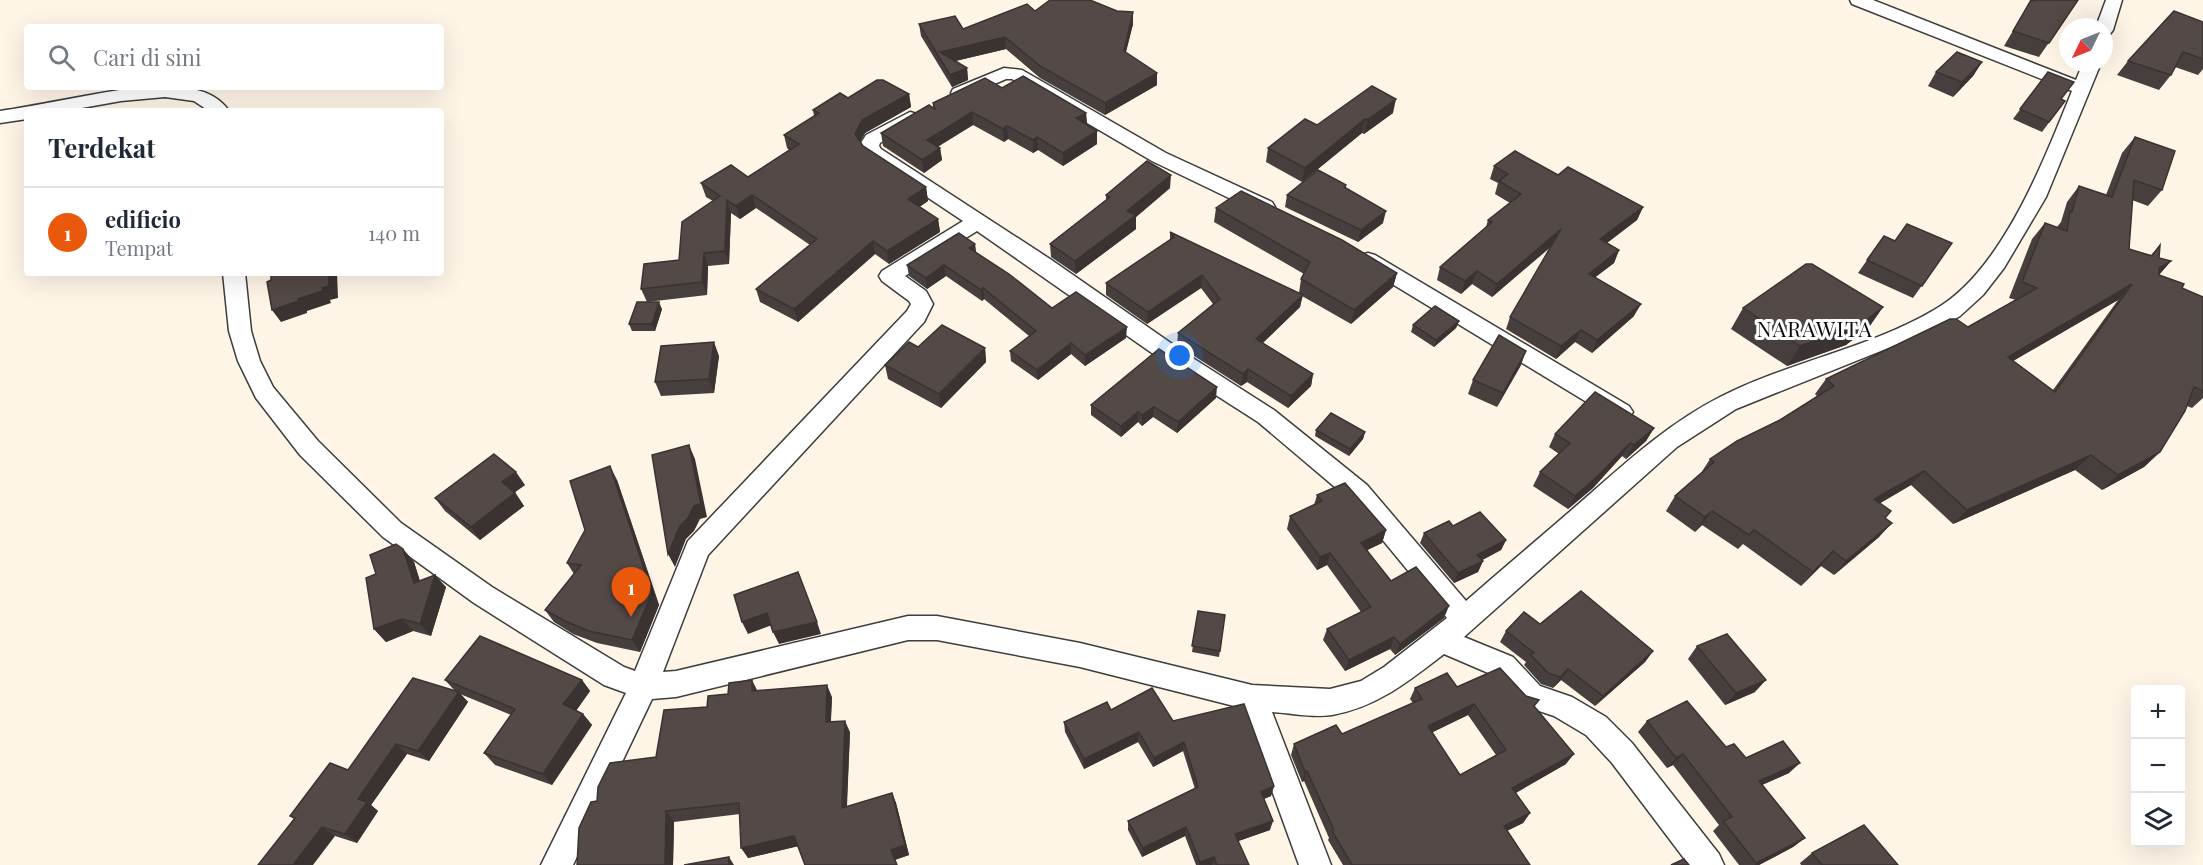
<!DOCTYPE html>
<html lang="id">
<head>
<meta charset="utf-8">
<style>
	:root { --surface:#fff; --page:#f2f2f3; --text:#1f2937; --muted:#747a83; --line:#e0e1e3; --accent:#ea580c }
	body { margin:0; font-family:"Playfair Display",serif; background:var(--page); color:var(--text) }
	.controls { position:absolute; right:18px; bottom:18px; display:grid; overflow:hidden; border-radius:6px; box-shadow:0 6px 24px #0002 }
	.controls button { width:54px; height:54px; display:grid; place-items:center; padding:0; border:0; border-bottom:2px solid var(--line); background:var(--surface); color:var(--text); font:30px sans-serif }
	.compass { position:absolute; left:2059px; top:18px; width:54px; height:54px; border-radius:50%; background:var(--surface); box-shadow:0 6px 24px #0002; rotate:227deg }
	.you { position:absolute; left:1180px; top:356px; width:21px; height:21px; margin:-15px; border:4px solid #fff; border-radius:50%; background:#1a73e8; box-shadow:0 0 0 9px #1a73e833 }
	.badge { display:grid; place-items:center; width:39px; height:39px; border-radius:50%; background:var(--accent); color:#fff; font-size:20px; font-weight:700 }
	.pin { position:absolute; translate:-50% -50px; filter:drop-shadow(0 2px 3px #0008) }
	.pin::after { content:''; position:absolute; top:32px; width:21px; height:18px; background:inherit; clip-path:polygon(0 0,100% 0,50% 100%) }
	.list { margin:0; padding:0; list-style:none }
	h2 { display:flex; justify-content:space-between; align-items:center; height:78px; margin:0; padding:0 24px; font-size:26px }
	h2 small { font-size:20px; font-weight:400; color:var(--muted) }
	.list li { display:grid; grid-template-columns:39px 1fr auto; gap:18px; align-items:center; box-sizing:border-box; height:90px; padding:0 24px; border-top:2px solid var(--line) }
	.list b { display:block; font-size:22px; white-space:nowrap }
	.list p { margin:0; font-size:20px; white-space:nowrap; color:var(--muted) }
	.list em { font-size:20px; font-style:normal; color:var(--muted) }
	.icon { flex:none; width:33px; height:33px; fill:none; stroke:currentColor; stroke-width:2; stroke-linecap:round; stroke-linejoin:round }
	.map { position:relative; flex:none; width:2203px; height:865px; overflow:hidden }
	.search { position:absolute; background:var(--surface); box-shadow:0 6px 24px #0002; left:24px; top:24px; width:420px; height:66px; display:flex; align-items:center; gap:15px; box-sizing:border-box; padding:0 21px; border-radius:6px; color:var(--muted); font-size:22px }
	.panel { position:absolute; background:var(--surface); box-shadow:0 6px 24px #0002; left:24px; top:108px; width:420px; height:168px; border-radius:6px }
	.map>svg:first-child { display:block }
</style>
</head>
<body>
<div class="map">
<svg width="2203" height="865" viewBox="0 0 2203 865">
	<rect width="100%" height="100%" fill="#fff5e7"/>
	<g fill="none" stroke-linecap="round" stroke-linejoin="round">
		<g stroke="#3d3d3d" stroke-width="3">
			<g id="minor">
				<path d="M1850 0H1873L2076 80 2083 63H2101L2046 197 2004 268 1983 295 1960 316 1943 326 1736 409 1677 447 1464 637 1513 657 1540 686 1572 697 1606 717 1632 743 1719 854 1724 865H1689L1612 763 1586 735 1554 716 1521 705 1493 675 1444 654C1409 681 1377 707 1332 715 1313 718 1290 713 1272 712L1331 865H1299L1242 708 1080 667 937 640H908L676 697 652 699 573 865H541L626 693 604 685 474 603 383 537 300 455 256 398 238 361 229 331 223 273H245L251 331 260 361 273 387 318 441 401 523 492 587 624 667 635 671 688 541 907 311 911 304 909 301 882 281 879 276 882 271 963 221 867 157 859 146 866 135 910 112 917 114 919 118 917 122 880 143 879 146 881 149 1050 259 1188 355 1274 410 1367 485 1466 601C1507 565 1549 530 1590 494 1631 458 1671 422 1720 397 1788 362 1868 349 1934 310 2002 272 2044 160 2072 91L1852 4ZM977 231 1172 367 1258 422 1349 499 1447 618 1384 667 1361 681 1330 689 1252 685 1080 643 937 616H908L676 671 663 672 708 555 924 322 933 304 926 291 905 276Z"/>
				<path d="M2106 0H2122L2113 30 2110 34 2104 35V27H2096Z"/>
				<path d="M1004 68 1022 70 1166 153 1272 202 1275 207 1272 212 1265 214 1258 212 1152 161 1012 79H1006L960 99 953 97 951 93 953 89Z"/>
				<path d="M141 87C171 87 210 83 229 111H209L194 101 165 97 121 101 65 111H27V119L0 123V111C47 104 93 93 141 87Z"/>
				<path d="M1368 253 1375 255 1629 406 1633 412 1629 418 1621 421 1613 418 1361 265 1357 260 1361 255Z"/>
			</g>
		</g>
		<use href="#minor" fill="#fff" fill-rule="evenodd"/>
	</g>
	<g fill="#473f3d" fill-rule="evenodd">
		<path d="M2031 0 2034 1 2078 0 2039 57 2004 46Z"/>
		<path d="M1035 11 1133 24 1126 52 1157 85 1105 115 1040 78 1006 49 955 61 967 68 968 80 952 87 921 36 919 24 963 29Z"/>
		<path d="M2203 22V69L2198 75 2175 67 2171 75 2159 90 2117 75 2128 61Z"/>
		<path d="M1982 62 1973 76 1953 97 1928 86 1936 72Z"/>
		<path d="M2048 72 2061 99 2065 101 2042 132 2013 119Z"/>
		<path d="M1002 88 1086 113 1087 125 1097 144 1063 166 1038 150 1033 153 1008 139 1004 142 973 125 938 146 940 148 942 160 924 173 883 146 881 133 933 108V103Z"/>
		<path d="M909 94 911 107 865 133 860 142 863 146 926 187 928 201 919 207 938 219 940 232 889 264 875 254 798 322 760 302 756 289 810 245 756 208 740 219 731 213 729 264 708 266 707 295 647 302 662 309 655 331H632L629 324 647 302 641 289 679 260 713 201 706 197 701 183 748 177 789 150 787 148 784 135 814 116 813 110 848 98Z"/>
		<path d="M1393 113 1364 134 1362 133 1302 182 1266 162 1268 148 1317 125Z"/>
		<path d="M2135 137 2162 190 2148 206 2132 200 2129 249 2151 255 2160 245 2159 258 2171 261 2159 275 2182 288 2203 297V398L2192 408 2187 406 2160 452 2144 467 2102 490 2075 470 1953 524 1911 485 1880 503 1885 518 1879 537 1834 575 1821 566 1801 586 1743 544 1738 549 1702 525 1695 532 1666 511 1675 496 1701 473 1710 459 1780 420 1817 396 1815 394 1826 379 1968 327 2016 300 2009 298 2032 239 2045 223 2057 227 2061 222 2067 202 2079 186 2106 195 2122 153ZM2118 300 2053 390 2013 361Z"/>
		<path d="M1494 166 1558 175 1643 207 1637 220 1607 243 1619 250 1614 263 1595 277 1634 316 1592 353 1575 342 1556 359 1506 329 1510 317 1552 246 1492 297 1472 284 1461 294 1437 280 1440 267 1486 227 1488 220 1510 203 1495 194 1498 183 1490 179Z"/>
		<path d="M1346 185V188L1383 223 1358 242 1285 207 1287 195Z"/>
		<path d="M1170 188 1136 217V229L1076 274 1051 257 1050 244 1106 200V195Z"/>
		<path d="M1216 208 1397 273 1393 287 1351 324 1302 296 1300 307 1263 343 1313 374 1311 386 1288 408 1247 382 1241 386 1177 345 1178 333 1213 304 1201 288 1147 324 1106 295V283L1170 240V232L1299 293 1301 279 1304 274 1214 222Z"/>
		<path d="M1884 236 1895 241 1952 243 1913 298 1858 273Z"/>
		<path d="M975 244 976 252 1052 308 1126 338 1085 366 1071 354 1038 380 1011 361 1010 351 1029 336 984 299 982 301 946 276 927 289 909 276 907 265Z"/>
		<path d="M1883 307 1869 327 1846 345 1787 366 1731 329 1743 308Z"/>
		<path d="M1459 321 1456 328 1434 347 1411 332 1413 325Z"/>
		<path d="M918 347 985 348 986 362 941 408 888 379 885 365Z"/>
		<path d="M719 356 714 393 661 396 655 382Z"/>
		<path d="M1521 365 1497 407 1468 394 1473 380Z"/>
		<path d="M1216 398 1177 433 1153 417 1142 426 1138 422 1121 437 1091 415V405Z"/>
		<path d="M1654 428 1646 441 1626 459 1622 456 1593 488 1568 509 1533 486 1540 472 1559 454 1549 447 1555 434Z"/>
		<path d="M1316 430 1365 432 1363 439 1349 456 1315 436Z"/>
		<path d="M617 480 659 605 640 652 597 643 573 634 554 622 545 610 574 574 567 563Z"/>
		<path d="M525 485 515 492 524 506 480 540 445 511 435 498Z"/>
		<path d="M1317 495 1386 530 1382 543 1367 550 1391 581 1444 618 1395 655 1390 649 1345 671 1323 640 1327 629 1361 612 1327 565 1317 570 1287 529 1290 516 1314 505Z"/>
		<path d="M1453 526 1506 540 1501 550 1482 560 1483 561 1478 572 1454 583 1420 543 1424 533Z"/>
		<path d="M403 549 414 562 420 581 446 587 431 636 413 631 386 642 374 629 376 574Z"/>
		<path d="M1198 611 1225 615 1219 657 1192 652Z"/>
		<path d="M1540 624 1653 651 1645 662 1595 706 1561 680 1553 688 1541 684 1524 665 1526 662 1500 642 1506 631Z"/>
		<path d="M1697 646 1755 692 1725 705 1688 659Z"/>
		<path d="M445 680H582L590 691 576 711 583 714 592 725 552 785 495 765 484 753 511 715 460 694 468 702 429 761 407 754 371 805 378 811 357 843 335 836 294 819 290 816 455 691Z"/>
		<path d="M1457 687 1535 707 1566 764 1516 793 1530 813 1523 823 1507 831 1530 865H1343L1328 840 1329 838 1304 781 1302 782 1291 755 1294 744 1342 734 1413 703 1410 699 1415 688ZM1468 715 1496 755 1460 775 1432 732Z"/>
		<path d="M757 691 832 697 831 721 850 732 847 807 892 793 896 803 909 855 895 860 798 846 748 858 740 814 674 822 673 865H577L597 801 656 757 707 707Z"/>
		<path d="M1111 710 1173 721 1274 786 1271 796 1264 799 1270 830 1238 841 1249 865H1196L1185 836 1142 857 1128 830V821L1195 789 1183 751 1153 767 1138 742 1084 769 1065 732 1064 722Z"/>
		<path d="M1647 721 1726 747 1746 758 1789 773 1762 785 1805 838 1793 847 1759 865H1739L1713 831 1719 825 1673 765 1667 768 1638 732Z"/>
		<path d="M1812 853 1898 865H1801L1800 863Z"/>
	</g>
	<g fill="#3a3332">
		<path d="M1133 12V24L1123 63 1124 51Z"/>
		<path d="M1005 37 1006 49 943 64 940 52Z"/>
		<path d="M1982 62 1973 76 1953 97 1962 82Z"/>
		<path d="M967 68 968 80 952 87 950 75Z"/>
		<path d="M1157 73V85L1105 115V103Z"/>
		<path d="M909 94 911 107 865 133 857 147 855 134 862 120Z"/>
		<path d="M1396 99 1393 113 1364 134 1367 120Z"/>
		<path d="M972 112 973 125 928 153 927 140Z"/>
		<path d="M1086 113 1087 125 1076 118Z"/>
		<path d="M1365 119 1362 133 1302 182 1305 168Z"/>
		<path d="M1007 126 1008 139 1004 142 1003 129Z"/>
		<path d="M1097 131V144L1063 166V153Z"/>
		<path d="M1037 137 1038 150 1033 153V140Z"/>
		<path d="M940 148 942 160 924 173 922 160Z"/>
		<path d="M1171 175 1170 188 1136 217V229L1076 274 1075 261 1127 211Z"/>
		<path d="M926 187 928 201 911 213 908 199Z"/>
		<path d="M752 195 756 208 740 219 736 206Z"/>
		<path d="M727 200 731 213 729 264 725 251Z"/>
		<path d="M1643 207 1637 220 1595 252 1600 239Z"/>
		<path d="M1386 211 1383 223 1358 242 1361 230Z"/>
		<path d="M938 219 940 232 889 264 887 251Z"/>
		<path d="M1561 229 1556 242 1492 297 1497 284Z"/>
		<path d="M873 241 875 254 798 322 794 309Z"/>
		<path d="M975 244 976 255 969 248Z"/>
		<path d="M1619 250 1614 263 1584 286 1589 274Z"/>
		<path d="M704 253 708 266 707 295 702 282Z"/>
		<path d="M2171 261 2157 277 2159 268Z"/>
		<path d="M944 265 946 276 927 289 926 278Z"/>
		<path d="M1477 271 1472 284 1461 294 1465 281Z"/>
		<path d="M329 273H337L338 298 330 300 331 303 307 311V313L281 322 272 310 322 288Z"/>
		<path d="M1397 273 1393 287 1351 324 1354 310Z"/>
		<path d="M1202 275 1201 288 1147 324 1148 312Z"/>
		<path d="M2132 284 2118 300 1994 372 2008 357Z"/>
		<path d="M983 288 984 299 982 301 981 290Z"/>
		<path d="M1303 295 1300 307 1254 351 1256 339Z"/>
		<path d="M659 302 662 309 655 331 652 324Z"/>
		<path d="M1641 304 1634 316 1592 353 1597 340Z"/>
		<path d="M1883 307 1869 327 1846 345 1787 366 1800 346Z"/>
		<path d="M1459 321 1456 328 1434 347 1436 340Z"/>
		<path d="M1127 327 1126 338 1085 366V355Z"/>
		<path d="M1581 330 1575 342 1556 359 1561 346Z"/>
		<path d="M714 342 719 356 714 393 709 379Z"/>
		<path d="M1071 343V354L1038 380 1037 370Z"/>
		<path d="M985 348 986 362 941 408 939 394Z"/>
		<path d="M1526 351 1521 365 1497 407 1503 393Z"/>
		<path d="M1248 369 1247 382 1241 386 1243 374Z"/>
		<path d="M1313 374 1311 386 1288 408 1291 396Z"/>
		<path d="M1217 387 1216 398 1177 433 1178 422Z"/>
		<path d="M1154 407 1153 417 1142 426V415Z"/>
		<path d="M1138 412V422L1121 437V426Z"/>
		<path d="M1654 428 1646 441 1626 459 1634 445Z"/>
		<path d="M1365 432 1363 439 1349 456 1350 449Z"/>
		<path d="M1630 443 1622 456 1593 488 1568 509 1575 496Z"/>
		<path d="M689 445 695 459 707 517 700 519 694 531 686 539 675 567 668 554 680 526Z"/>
		<path d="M2160 452 2144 467 2102 490 2118 475Z"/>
		<path d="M2091 455 2075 470 1953 524 1967 510Z"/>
		<path d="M610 466 617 480 659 605 640 652 632 640Z"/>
		<path d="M1924 471 1911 485 1862 514 1874 499Z"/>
		<path d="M516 472 525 485 511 495 502 482Z"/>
		<path d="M515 493 524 506 480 540 471 527Z"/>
		<path d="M1712 511 1702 525 1695 532 1705 517Z"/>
		<path d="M1892 523 1879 537 1834 575 1846 561Z"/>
		<path d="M1386 530 1382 543 1357 555 1361 543Z"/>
		<path d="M1506 540 1501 550 1473 565 1477 555Z"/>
		<path d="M403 549 414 562 424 595 414 583Z"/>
		<path d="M1833 551 1821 566 1801 586 1813 572Z"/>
		<path d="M1330 553 1327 565 1317 570 1320 557Z"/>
		<path d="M1483 561 1478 572 1454 583 1458 573Z"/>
		<path d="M435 575 446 587 431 636 420 624Z"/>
		<path d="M1449 606 1444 618 1395 655 1400 644Z"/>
		<path d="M767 613 772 625 748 634 742 622Z"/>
		<path d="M402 619 413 631 386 642 374 629Z"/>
		<path d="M817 622 821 634 779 644 773 632Z"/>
		<path d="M1394 637 1390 649 1345 671 1349 660Z"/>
		<path d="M1653 651 1645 662 1595 706 1603 696Z"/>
		<path d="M1568 669 1561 680 1553 688 1560 677Z"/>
		<path d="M582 680 590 691 572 716 563 704Z"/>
		<path d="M752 680 758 692 752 691Z"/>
		<path d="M1766 680 1755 692 1725 705 1736 693Z"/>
		<path d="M827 685 832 697 830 733 826 722Z"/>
		<path d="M459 692 468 702 429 761 418 751Z"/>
		<path d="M1474 704 1468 715 1423 737 1428 726Z"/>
		<path d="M583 714 592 725 552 785 543 774Z"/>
		<path d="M845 721 850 732 846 819 842 808Z"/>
		<path d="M1139 732 1138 742 1084 769V759Z"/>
		<path d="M1184 742 1183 751 1153 767 1154 758Z"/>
		<path d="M396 744 407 754 371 805 378 811 357 843 345 834 358 799Z"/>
		<path d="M1574 754 1566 764 1506 798 1512 788Z"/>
		<path d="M1683 754 1673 765 1667 768 1676 758Z"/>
		<path d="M1800 763 1789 773 1748 791 1759 781Z"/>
		<path d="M1307 771 1304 781 1302 782 1305 772Z"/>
		<path d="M1274 786 1271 796 1258 801 1261 792Z"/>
		<path d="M892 793 896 803 909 855 894 860 891 850Z"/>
		<path d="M666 811 674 822 673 865H665Z"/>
		<path d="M1530 813 1523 823 1498 835 1504 826Z"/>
		<path d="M1273 821 1270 830 1233 843 1235 834Z"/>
		<path d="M322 827 335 836 313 865H293Z"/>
		<path d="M1186 827 1185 836 1142 857 1143 848Z"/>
		<path d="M794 836 799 846 748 858 741 848Z"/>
		<path d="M1805 838 1793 847 1759 865H1754Z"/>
		<path d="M729 857 734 865H729Z"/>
		<path d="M1214 857 1212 865H1199L1200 862Z"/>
	</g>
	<g fill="#534947" stroke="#3a3332" stroke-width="1.5" fill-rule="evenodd">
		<path d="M1050 0H1090L1117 11 1133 12 1124 51 1157 73 1105 103 1040 66 1005 37 940 52 967 68 950 75 919 24 955 16 963 29 1027 4 1035 11Z"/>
		<path d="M2031 0 2034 1V0H2078L2049 43 2013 31Z"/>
		<path d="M2174 11 2203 22V59L2183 52 2171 75 2128 61Z"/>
		<path d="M1957 52 1982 62 1962 82 1936 72Z"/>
		<path d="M2048 72 2074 82 2061 99 2065 101 2049 122 2020 109Z"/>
		<path d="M1023 76 1086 113 1076 118 1097 131 1063 153 1037 137 1033 140 1007 126 1003 129 972 112 927 140 940 148 922 160 881 133 929 105 935 109 933 103 985 78 1002 88Z"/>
		<path d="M877 80H883L909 94 862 120 855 134 863 146 926 187 908 199 938 219 887 251 873 241 794 309 756 289 817 239 752 195 736 206 727 200 725 251 704 253 702 282 641 289 644 264 679 260 682 222 720 196 701 183 731 165 748 177 799 144 784 135 819 113 813 110 840 93 848 98Z"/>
		<path d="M1372 86 1396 99 1367 120 1365 119 1305 168 1268 148 1305 119 1317 125Z"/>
		<path d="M2135 137 2175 151 2162 190 2134 180 2129 249 2152 256 2160 245 2159 258 2171 261 2159 268V275L2184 284 2182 288 2203 297V391L2194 387 2185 411 2160 452 2118 475 2091 455 1967 510 1924 471 1874 499 1891 511 1885 518 1892 523 1846 561 1833 551 1813 572 1754 530 1749 535 1712 511 1705 517 1675 496 1714 462 1710 459 1737 441 1780 420 1834 386 1826 379 1950 319H1956L1968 327 2037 288 2022 282 2045 223 2067 231 2070 211 2072 212 2079 186 2112 197ZM2132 284 2055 392 2008 357Z"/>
		<path d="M1515 151 1558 175 1568 167 1643 207 1600 239 1619 250 1589 274 1641 304 1597 340 1581 330 1561 346 1510 317 1561 229 1497 284 1477 271 1465 281 1440 267 1492 222 1488 220 1521 194 1499 181 1508 174 1494 166Z"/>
		<path d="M1147 161 1171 175 1127 211 1136 215 1075 261 1050 244 1110 197 1106 195Z"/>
		<path d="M1318 170 1346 185 1344 187 1386 211 1361 230 1287 195Z"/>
		<path d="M1241 191 1342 240 1397 273 1354 310 1301 279 1310 262 1216 208Z"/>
		<path d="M1907 224 1952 243 1922 286 1867 260 1884 236 1895 241Z"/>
		<path d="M1170 232 1303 295 1256 339 1313 374 1291 396 1248 369 1243 374 1178 333 1220 299 1202 275 1148 312 1106 283 1174 237Z"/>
		<path d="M959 233 975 244 969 248 1009 274 1052 308 1076 292 1127 327 1085 355 1071 343 1037 370 1010 351 1036 331 983 288 981 290 944 265 926 278 907 265Z"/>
		<path d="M1806 264H1812L1883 307 1860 325 1800 346 1743 308Z"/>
		<path d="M271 273H329V286L322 288 323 291 298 299 299 301 272 310 267 282 271 280Z"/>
		<path d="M637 302H659L652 324H629Z"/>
		<path d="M1435 306 1459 321 1436 340 1413 325Z"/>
		<path d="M942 325 985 348 939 394 885 365 909 342 918 347Z"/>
		<path d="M1499 335 1526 351 1503 393 1473 380Z"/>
		<path d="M714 342 709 379 655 382 661 346Z"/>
		<path d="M1159 349 1217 387 1178 422 1154 407 1142 415 1138 412 1121 426 1091 405Z"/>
		<path d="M1595 392 1654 428 1634 445 1630 443 1600 474 1575 496 1540 472 1570 443 1555 434Z"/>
		<path d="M1331 413 1365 432 1350 449 1316 430Z"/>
		<path d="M689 445 701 504 694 506 688 518 680 526 668 554 652 455Z"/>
		<path d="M494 454 516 472 502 482 515 493 471 527 435 498Z"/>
		<path d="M610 466 652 593 632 640 589 631 565 621 545 610 581 565 567 563 585 530 570 481Z"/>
		<path d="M1345 483 1386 530 1361 543 1391 581 1416 567 1449 606 1400 644 1394 637 1349 660 1327 629 1371 607 1330 553 1320 557 1290 516 1322 501 1317 495Z"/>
		<path d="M1480 512 1506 540 1477 555 1483 561 1458 573 1424 533 1449 521 1453 526Z"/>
		<path d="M396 544 403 549 414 583 435 575 420 624 402 619 374 629 366 578 376 574 370 555Z"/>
		<path d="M798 572 817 622 773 632 767 613 742 622 734 595Z"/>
		<path d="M1581 591 1653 651 1603 696 1568 669 1560 677 1548 673 1530 654 1534 653 1506 631 1524 612 1540 624Z"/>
		<path d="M1198 611 1225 615 1220 651 1192 646Z"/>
		<path d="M1727 634 1766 680 1736 693 1697 646Z"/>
		<path d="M480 636 582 680 563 704 583 714 543 774 484 753 515 709 445 680Z"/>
		<path d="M1500 668 1526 696 1539 700 1534 706 1574 754 1512 788 1530 813 1504 826 1530 865H1352L1332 831 1334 830 1307 771 1305 772 1294 744 1336 725 1342 734 1422 699 1415 688 1447 673 1457 687ZM1474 704 1506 750 1460 775 1428 726Z"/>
		<path d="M413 678 459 692 418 751 396 744 358 799 367 802 345 834 322 827 293 865H258L295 818 290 816 330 763 348 770Z"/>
		<path d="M752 680V691L827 685 826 722 845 721 842 808 892 793 905 845 891 850 897 865H805L794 836 741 848 739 803 666 811 665 865H577L579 828 591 802 597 801 598 787 610 763 656 757 664 710 707 707 708 696 728 694 729 683Z"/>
		<path d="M1152 688 1173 721 1244 704 1274 786 1261 792 1273 821 1235 834 1249 865H1217L1214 857 1200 862 1186 827 1143 848 1128 821 1198 787 1184 742 1154 758 1139 732 1084 759 1064 722 1107 702 1111 710Z"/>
		<path d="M1687 701 1726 747 1734 744 1746 758 1783 741 1800 763 1759 781 1805 838 1756 863 1723 821 1732 817 1683 754 1676 758 1647 721Z"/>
		<path d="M1864 825 1898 865H1822L1812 853Z"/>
		<path d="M729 857V865H684Z"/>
		<path d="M1684 859 1689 865H1671Z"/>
	</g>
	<g text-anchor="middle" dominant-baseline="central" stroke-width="6" stroke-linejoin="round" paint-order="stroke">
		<g font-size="21" letter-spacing="1.5" fill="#0a0a0a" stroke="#fff">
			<text x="1815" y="328">NARAWITA</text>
		</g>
	</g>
</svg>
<div class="controls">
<button>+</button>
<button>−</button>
<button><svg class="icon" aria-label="layers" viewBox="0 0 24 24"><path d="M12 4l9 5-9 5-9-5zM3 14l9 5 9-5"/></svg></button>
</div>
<svg class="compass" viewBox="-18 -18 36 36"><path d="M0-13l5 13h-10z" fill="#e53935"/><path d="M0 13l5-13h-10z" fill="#747a83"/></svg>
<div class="you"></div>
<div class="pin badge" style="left:631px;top:617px">1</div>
<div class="search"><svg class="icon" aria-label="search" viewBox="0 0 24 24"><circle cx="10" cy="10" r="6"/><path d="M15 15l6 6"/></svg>Cari di sini</div>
<section class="panel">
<h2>Terdekat<small></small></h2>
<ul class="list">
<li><span class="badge">1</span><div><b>edificio</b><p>Tempat</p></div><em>140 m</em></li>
</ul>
</section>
</div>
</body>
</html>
